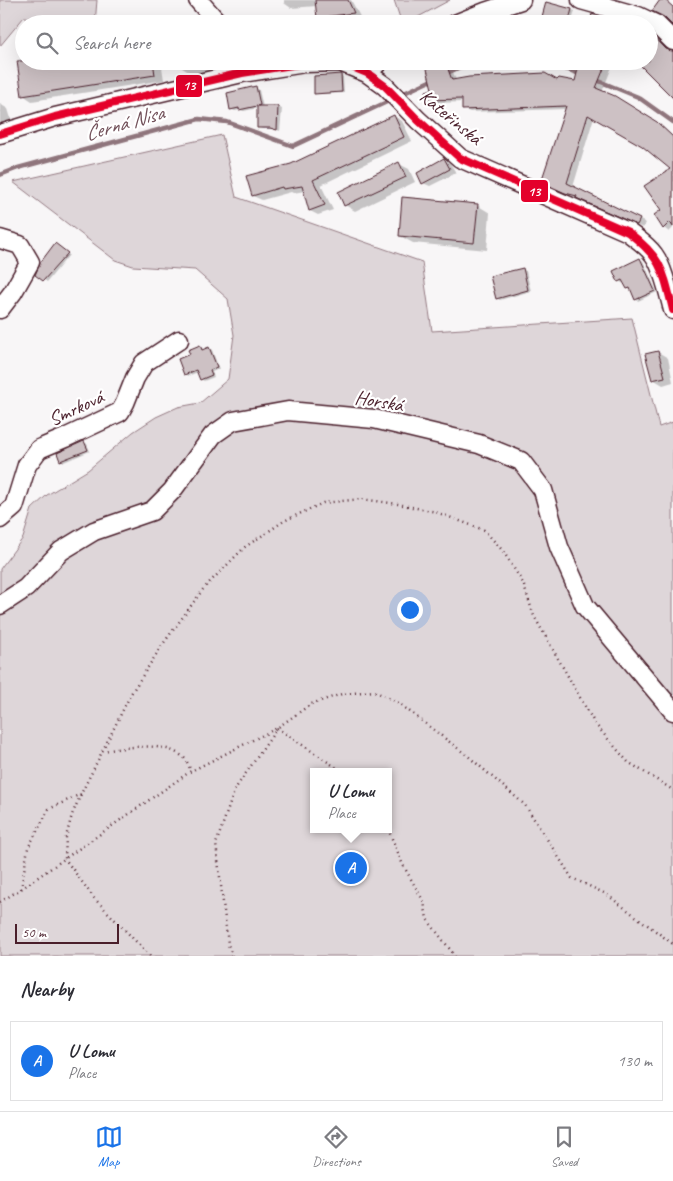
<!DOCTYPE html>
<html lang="en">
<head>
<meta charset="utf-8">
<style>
	:root { --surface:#fff; --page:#f7f7f7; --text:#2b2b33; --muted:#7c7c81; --line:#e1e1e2; --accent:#1a73e8 }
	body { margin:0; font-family:Caveat,sans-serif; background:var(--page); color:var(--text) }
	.scale { position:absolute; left:15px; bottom:12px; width:104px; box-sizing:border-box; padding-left:5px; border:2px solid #4a1f2b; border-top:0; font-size:14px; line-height:18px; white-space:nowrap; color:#4a1f2b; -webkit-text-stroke:4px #fff; paint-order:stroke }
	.you { position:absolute; left:409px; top:609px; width:18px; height:18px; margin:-12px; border:4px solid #fff; border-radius:50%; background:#1a73e8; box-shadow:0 0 0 8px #1a73e833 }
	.badge { display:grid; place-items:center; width:32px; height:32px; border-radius:50%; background:var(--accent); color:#fff; font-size:16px; font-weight:700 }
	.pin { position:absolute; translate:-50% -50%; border:2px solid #fff; box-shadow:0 1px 5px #0006 }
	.popup { position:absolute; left:310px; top:768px; width:82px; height:65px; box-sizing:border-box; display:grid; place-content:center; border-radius:0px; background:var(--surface); filter:drop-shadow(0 1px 4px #0005); font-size:16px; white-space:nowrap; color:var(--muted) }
	.popup b { font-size:19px; color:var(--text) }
	.popup::after { content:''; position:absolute; left:50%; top:100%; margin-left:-10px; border:10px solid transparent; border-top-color:var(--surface) }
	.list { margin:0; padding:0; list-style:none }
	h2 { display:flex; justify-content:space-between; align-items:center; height:65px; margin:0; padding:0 20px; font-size:21px }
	h2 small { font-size:16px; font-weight:400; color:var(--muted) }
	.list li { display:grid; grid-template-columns:32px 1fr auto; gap:15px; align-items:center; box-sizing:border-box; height:80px; margin:0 10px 10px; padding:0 10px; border:1px solid var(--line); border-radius:0px }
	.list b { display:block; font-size:19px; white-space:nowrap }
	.list p { margin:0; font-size:16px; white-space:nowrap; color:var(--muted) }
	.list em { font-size:16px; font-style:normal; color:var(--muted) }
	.icon { flex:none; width:28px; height:28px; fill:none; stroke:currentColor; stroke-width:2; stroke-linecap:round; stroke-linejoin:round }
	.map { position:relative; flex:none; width:673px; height:956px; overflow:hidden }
	.search { position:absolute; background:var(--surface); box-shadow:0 5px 20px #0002; left:15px; right:15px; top:15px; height:55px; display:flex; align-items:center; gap:12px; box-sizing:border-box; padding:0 18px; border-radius:28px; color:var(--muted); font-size:19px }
	.sheet { height:155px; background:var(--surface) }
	nav { display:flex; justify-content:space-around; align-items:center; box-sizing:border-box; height:70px; border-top:1px solid var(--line); background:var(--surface); font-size:14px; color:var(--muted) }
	nav a { display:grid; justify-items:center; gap:2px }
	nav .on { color:var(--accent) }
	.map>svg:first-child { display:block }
</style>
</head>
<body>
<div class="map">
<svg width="673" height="956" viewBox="0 0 673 956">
	<rect width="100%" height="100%" fill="#f8f6f7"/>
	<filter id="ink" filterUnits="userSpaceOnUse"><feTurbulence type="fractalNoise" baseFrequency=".02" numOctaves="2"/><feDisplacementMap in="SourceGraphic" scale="10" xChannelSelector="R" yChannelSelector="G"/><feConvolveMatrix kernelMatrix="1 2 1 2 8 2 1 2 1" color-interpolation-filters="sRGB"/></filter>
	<g filter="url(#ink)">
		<g fill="#ded6d9" stroke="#947a82" fill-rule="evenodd">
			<path d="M0 0H97L95 24 24 17 0 46Z"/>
			<path d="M394 0H450L405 24H402Z"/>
			<path d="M222 135 236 197 422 262 432 331 632 318 659 427 673 422V956H0V569L23 538 32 509 47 495 88 470 133 432 156 417 178 407 200 403 228 379 234 335 228 299 195 270 133 266 115 260 13 182ZM314 772H388V829H314Z"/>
		</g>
		<g fill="#0003">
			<path d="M284 0H351L364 24H350L343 13 344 24H319L317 6 291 8 284 3Z"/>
			<path d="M547 3 575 11 571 24H545Z"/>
			<path d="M649 34 673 52V96L649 61Z"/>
			<path d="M24 59V61H161L164 80 32 101 23 95 18 60Z"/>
			<path d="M178 61H230L232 68 192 74 179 66Z"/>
			<path d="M426 61H449L456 80 576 83 581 61H627L625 66 614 62 602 92 614 97 663 127 673 136V228L669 232 664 228 656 216 663 211 672 169 642 145 594 117 573 187 646 223 643 228 549 185 566 109 470 112 463 109V102L434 103 428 100 434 89Z"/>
			<path d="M340 75 343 77 344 93 318 94 316 93Z"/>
			<path d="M255 87 259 90 263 107H278L282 109 280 131 275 129H262L258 127V108L244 111 241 110 235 111 231 109Z"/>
			<path d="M0 104 8 109 13 125 0 129Z"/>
			<path d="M394 116 402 121 412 141 321 185 333 210 318 215 310 211 305 191 293 193 291 192 262 200 253 196Z"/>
			<path d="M444 159 450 163 456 173 430 186 423 183Z"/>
			<path d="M399 164 409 169 415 182 355 211 345 205Z"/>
			<path d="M477 205 490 213 487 250 413 243 400 236Z"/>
			<path d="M58 247 69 255 47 282 37 274Z"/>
			<path d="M640 259 643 261 657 292 638 301 636 299 632 290 628 289 624 282 622 283 619 281Z"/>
			<path d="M523 270 526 271 531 291 500 300 497 298Z"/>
			<path d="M200 346 204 350 209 348 212 350 219 369 212 372 214 377 204 381 201 379 198 372 188 376 185 374 192 355Z"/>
			<path d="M658 352 668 358 673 382 663 385 653 379Z"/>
			<path d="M84 442 87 444 90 451 64 462 61 460Z"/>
		</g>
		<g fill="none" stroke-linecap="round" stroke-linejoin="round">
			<g stroke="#8f747b" stroke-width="4.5">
				<path d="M445 74 460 67 539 62 569 70 582 75"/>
				<path d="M594 79 638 97 673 122"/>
				<path d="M400 95 434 79"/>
				<path d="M0 175 18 168 199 119 227 122 293 146 391 100"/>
			</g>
		</g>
		<g fill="#cdc1c4" stroke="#4a1f2b">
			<path d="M315 0H348L354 13 317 18Z"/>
			<path d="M660 0H665L673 7V26L664 17 652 11Z"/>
			<path d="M546 2 572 9 568 24H540Z"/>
			<path d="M592 14 626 24H589Z"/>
			<path d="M649 33 666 49 673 51V98L636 61H649Z"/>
			<path d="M17 61H153L155 75 22 96Z"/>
			<path d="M425 61H445L452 80 469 77 545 73 557 80 559 78 575 81 580 61H607L596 88 615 96 657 122 673 137V227L670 222 663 229 654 215 661 210 644 186 670 169 642 146 588 115 567 183 640 219 637 225 576 198 577 196 565 193 541 182 566 106 462 110V99L426 100V91L432 89Z"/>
			<path d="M341 74 342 92 314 94V76Z"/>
			<path d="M256 86 260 105 258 106H278L277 130 270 128H257V106L239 110V108L230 110 227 93Z"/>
			<path d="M394 115 404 137 313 180 325 205 309 211 302 186 283 189 282 187 252 196 246 176 291 164Z"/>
			<path d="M444 158 450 169 422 184 417 173Z"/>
			<path d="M399 162 406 177 344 206 338 192Z"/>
			<path d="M402 197 478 204 474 243 399 236Z"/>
			<path d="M55 243 68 253 43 281 35 275 40 263Z"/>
			<path d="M640 258 655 291 635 300 630 288 627 289 622 280 618 282 613 271Z"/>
			<path d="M523 268 528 290 496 299 490 276Z"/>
			<path d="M200 345 202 350 209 347 217 367 210 370 212 375 200 380 196 370 184 375 178 359 190 354 188 350Z"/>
			<path d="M658 351 665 377 652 380 645 354Z"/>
			<path d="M84 441 88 450 60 461 57 453Z"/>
		</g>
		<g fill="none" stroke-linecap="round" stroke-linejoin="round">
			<g stroke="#4a1f2b" stroke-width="21">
				<g id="minor">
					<path d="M198 0 219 24"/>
					<path d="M581 0 638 16 657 25 673 41"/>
					<path d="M455 24 485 12 521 0"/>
					<path d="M367 73 380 61"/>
					<path d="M0 134 55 117 242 73 305 63 340 62 367 73 385 86 418 120 460 158 628 232C637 239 647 245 654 255 663 267 669 295 673 310"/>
					<path d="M0 239 20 245 30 262 13 292 0 309"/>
					<path d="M0 519 14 507 27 465 39 449 65 438 120 412 125 403 135 378 144 363 179 340"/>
					<path d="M0 605 26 588 61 551 94 531 152 511 172 491 213 435 233 421 288 411 374 419 479 444 521 461 543 490 559 547 585 606 673 711"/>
				</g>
			</g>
			<g stroke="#4a1f2b" stroke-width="2.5" stroke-dasharray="1 4" stroke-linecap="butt">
				<path d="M277 728 343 772"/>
				<path d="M102 751C126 748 163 740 183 757 187 760 189 767 191 771"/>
				<path d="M388 829 403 865 424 902 427 919 455 956"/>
				<path d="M21 889 28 848 49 809 81 794"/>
				<path d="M0 902 21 889 191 771 277 728 311 704 342 694 374 691 397 702 468 756 525 805 572 878 606 894 673 944"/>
				<path d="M150 956 94 898 65 859 66 837 72 815 81 794 132 692 163 644 204 588 245 547 284 521 323 503 361 499 398 504 436 512 484 530 503 551 523 583 534 616 595 724 628 762 673 790"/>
				<path d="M232 956 228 944 216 844 235 789 276 730"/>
			</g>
			<use href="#minor" stroke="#fff" stroke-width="18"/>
			<g stroke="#fff" stroke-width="11">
				<path id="bus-1" d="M0 134 55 117 242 73 305 63 340 62 367 73 385 86 418 120 460 158 628 232C662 258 663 270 673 310"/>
			</g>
			<use href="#bus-1" stroke="#e4002b" stroke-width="8"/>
		</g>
	</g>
	<g text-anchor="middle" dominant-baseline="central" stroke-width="4.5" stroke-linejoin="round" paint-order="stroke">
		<g font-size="20" fill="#4a1f2b" stroke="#fff">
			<text transform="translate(451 117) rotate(40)">Kateřinská</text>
			<text transform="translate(379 401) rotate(10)">Horská</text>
			<text transform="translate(76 408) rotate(-25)">Smrková</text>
		</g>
		<g font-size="21" font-style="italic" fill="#72515a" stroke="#fff">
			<text transform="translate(124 123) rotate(-16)">Černá Nisa</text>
		</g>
	</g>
	<g stroke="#fff" stroke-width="2">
		<rect x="175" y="74" width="28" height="24" rx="5" fill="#e4002b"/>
		<rect x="520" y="179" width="29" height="24" rx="5" fill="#e4002b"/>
	</g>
	<g font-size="14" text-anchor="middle" font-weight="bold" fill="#fff">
		<text x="189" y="90">13</text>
		<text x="534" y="196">13</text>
	</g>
</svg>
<div class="scale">50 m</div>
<div class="you"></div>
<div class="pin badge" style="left:351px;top:868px">A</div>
<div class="popup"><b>U Lomu</b>Place</div>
<div class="search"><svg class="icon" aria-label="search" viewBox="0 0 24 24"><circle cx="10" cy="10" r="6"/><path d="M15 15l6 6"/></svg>Search here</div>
</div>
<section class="sheet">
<h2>Nearby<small></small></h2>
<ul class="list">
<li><span class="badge">A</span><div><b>U Lomu</b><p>Place</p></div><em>130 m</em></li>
</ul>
</section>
<nav>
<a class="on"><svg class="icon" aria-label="map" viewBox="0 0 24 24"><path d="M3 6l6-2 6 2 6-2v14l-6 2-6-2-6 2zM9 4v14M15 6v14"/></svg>Map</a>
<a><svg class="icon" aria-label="directions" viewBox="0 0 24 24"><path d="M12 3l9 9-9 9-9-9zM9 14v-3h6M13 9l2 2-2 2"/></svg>Directions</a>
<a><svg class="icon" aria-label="saved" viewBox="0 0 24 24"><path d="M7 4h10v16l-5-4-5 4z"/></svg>Saved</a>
</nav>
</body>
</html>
